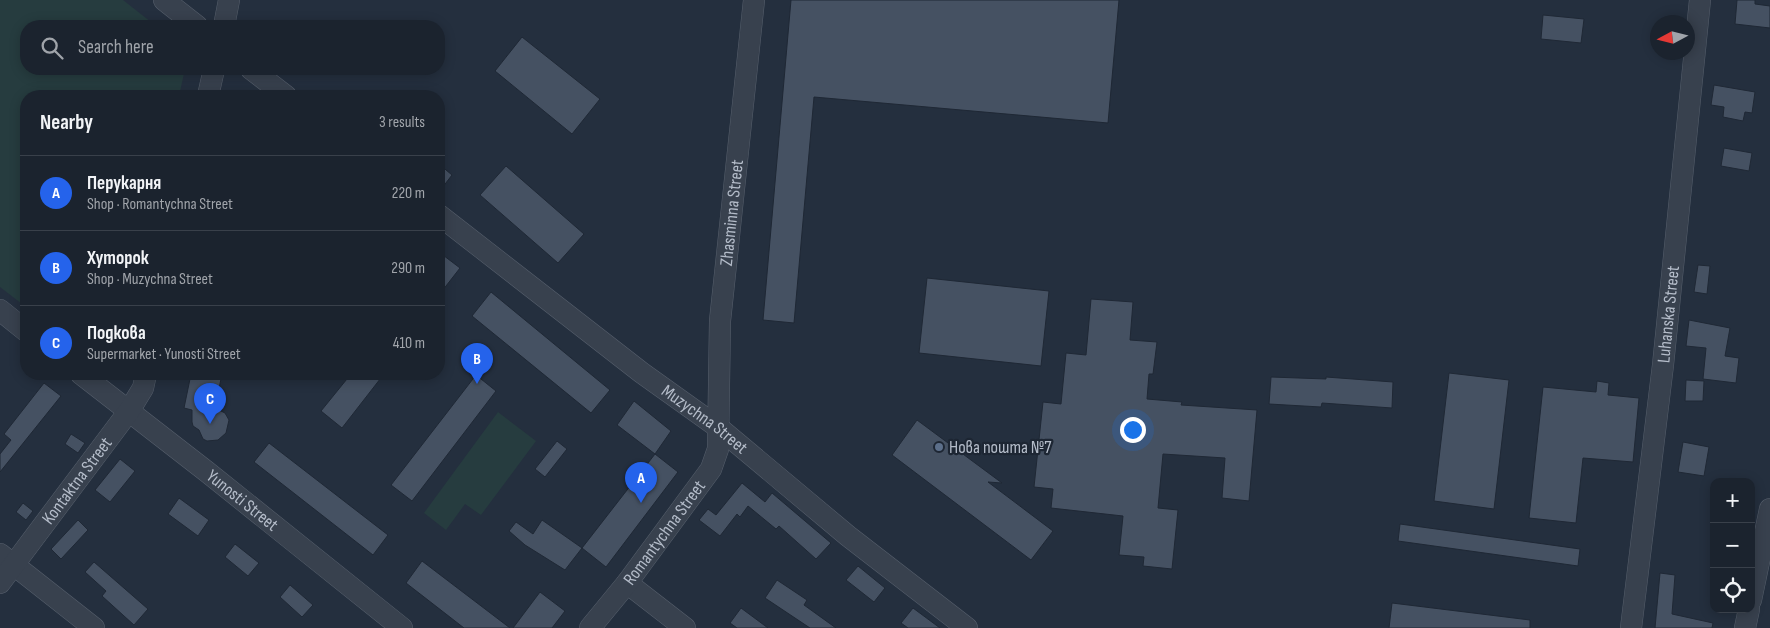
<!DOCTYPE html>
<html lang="en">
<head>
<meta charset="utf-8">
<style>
	:root { --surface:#1b232e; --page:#242b36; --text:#f1f3f6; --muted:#a0a4aa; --line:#39404a; --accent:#2563eb }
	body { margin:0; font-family:"Sofia Sans Condensed",sans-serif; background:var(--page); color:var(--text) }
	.controls { position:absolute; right:15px; bottom:15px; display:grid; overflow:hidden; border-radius:10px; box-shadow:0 2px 12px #0003 }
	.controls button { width:45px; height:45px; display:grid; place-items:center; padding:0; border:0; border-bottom:1px solid var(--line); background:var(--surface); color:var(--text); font:25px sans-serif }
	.compass { position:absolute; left:1650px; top:15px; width:45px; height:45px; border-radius:50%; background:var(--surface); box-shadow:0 2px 12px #0003; rotate:263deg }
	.you { position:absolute; left:1132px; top:429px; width:18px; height:18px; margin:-12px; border:4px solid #fff; border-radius:50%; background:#1a73e8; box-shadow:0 0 0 8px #1a73e833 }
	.badge { display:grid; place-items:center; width:32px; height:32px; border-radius:50%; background:var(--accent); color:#fff; font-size:16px; font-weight:700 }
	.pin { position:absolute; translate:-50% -41px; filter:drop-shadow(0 1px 2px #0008) }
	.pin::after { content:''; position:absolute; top:26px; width:18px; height:15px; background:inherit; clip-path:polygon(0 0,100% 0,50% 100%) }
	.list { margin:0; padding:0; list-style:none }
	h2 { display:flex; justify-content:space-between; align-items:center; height:65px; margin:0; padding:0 20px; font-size:21px }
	h2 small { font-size:16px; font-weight:400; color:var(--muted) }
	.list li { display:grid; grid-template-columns:32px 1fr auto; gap:15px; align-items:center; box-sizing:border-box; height:75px; padding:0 20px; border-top:1px solid var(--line) }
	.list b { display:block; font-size:19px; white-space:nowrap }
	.list p { margin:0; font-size:16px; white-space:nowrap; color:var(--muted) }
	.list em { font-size:16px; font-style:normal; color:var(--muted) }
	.icon { flex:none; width:28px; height:28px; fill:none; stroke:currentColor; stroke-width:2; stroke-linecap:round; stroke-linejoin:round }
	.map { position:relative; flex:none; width:1770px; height:628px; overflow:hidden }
	.search { position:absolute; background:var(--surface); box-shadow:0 2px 12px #0003; left:20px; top:20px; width:425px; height:55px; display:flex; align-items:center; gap:12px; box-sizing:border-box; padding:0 18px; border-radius:20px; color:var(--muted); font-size:19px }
	.panel { position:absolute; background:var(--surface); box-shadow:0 2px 12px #0003; left:20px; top:90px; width:425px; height:290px; border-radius:20px }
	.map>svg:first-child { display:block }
</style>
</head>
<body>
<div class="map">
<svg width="1770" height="628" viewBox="0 0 1770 628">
	<rect width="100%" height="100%" fill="#242f3e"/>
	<g fill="#263c3f">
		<path d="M0 0H123L156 26H26V69H185L179 96H26V307L0 287Z"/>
		<path d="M498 412 536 441 481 515 465 504 446 530 424 513Z"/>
	</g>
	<g fill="#455162" stroke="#1f2835">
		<path d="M791 0H1119L1108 123 814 97 794 323 763 320Z"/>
		<path d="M1737 0H1755V4L1770 6V28L1735 24Z"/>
		<path d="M1543 15 1584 19 1581 43 1541 39Z"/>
		<path d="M522 37 600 99 572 134 495 71Z"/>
		<path d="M1714 85 1755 92 1752 113 1745 112 1743 121 1723 117 1724 107 1711 105Z"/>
		<path d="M1724 148 1752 153 1749 171 1721 166Z"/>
		<path d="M439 164 452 175 439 192Z"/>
		<path d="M506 166 584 234 558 263 480 195Z"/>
		<path d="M439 252 460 268 439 295Z"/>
		<path d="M1698 265 1710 266 1707 294 1694 292Z"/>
		<path d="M927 278 1049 291 1041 366 919 353Z"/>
		<path d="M491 292 610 390 591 413 472 316Z"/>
		<path d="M1091 299 1133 302 1130 340 1157 342 1153 374H1149L1147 399 1182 402 1181 405 1257 410 1249 501 1222 498 1225 458 1163 454 1158 508 1178 510 1172 569 1143 566 1144 557 1119 555 1123 516 1051 508 1053 489 1034 487 1043 402 1061 404 1066 353 1086 355Z"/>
		<path d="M1689 320 1730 328 1725 356 1739 358 1736 383 1703 379 1706 348 1686 346Z"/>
		<path d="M1449 373 1509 380 1494 509 1434 501Z"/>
		<path d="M191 374H222L215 408 225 413 229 420 226 433 218 440 207 441 203 439 199 430 193 426 192 422V410L184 408Z"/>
		<path d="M351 374H384L342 428 321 411Z"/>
		<path d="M476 375 496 391 412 501 391 485Z"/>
		<path d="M1271 377 1326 379V377L1393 382 1392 408 1322 403 1321 407 1269 404Z"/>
		<path d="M1686 380 1704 381 1703 401H1685Z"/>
		<path d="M1597 381 1609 383 1608 395 1639 398 1633 462 1583 458 1576 523 1529 518 1543 387 1596 392Z"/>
		<path d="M44 383 61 396 0 472V454L11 440 4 434Z"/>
		<path d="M634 401 671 431 655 454 617 425Z"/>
		<path d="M917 420 1002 483 988 482 1053 531 1031 560 892 455Z"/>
		<path d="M71 434 85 443 78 453 65 444Z"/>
		<path d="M557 441 567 449 545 477 535 469Z"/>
		<path d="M1683 442 1709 447 1704 476 1678 472Z"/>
		<path d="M269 443 388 535 373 555 254 462Z"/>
		<path d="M655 454 678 472 606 567 582 548Z"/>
		<path d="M120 459 135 471 110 502 95 490Z"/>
		<path d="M742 483 765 502 772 493 831 543 816 559 779 526 776 529 748 506 740 517 737 514 720 536 699 520 708 509 716 515Z"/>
		<path d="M179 498 209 520 198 536 168 514Z"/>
		<path d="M23 503 33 511 26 520 16 512Z"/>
		<path d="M78 520 88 530 61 559 51 549Z"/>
		<path d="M542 520 582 548 565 570 525 545 509 531 516 522 533 534Z"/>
		<path d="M1400 524 1580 549 1578 566 1398 541Z"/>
		<path d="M235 544 259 563 248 576 225 557Z"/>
		<path d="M422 561 510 628H464L406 583Z"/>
		<path d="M94 562 148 609 134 625 102 596 106 591 85 572Z"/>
		<path d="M858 566 885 588 874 602 846 580Z"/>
		<path d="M1660 573 1675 575 1672 614 1713 623 1712 628H1655Z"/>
		<path d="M777 580 807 600 804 605 836 628H810L765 598Z"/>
		<path d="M290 585 313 605 302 617 280 597Z"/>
		<path d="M540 592 565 611 552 628H513Z"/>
		<path d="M1392 603 1530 620V628H1389Z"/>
		<path d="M741 608 768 628H737L730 623Z"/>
		<path d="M913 608 940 628H908L901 623Z"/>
	</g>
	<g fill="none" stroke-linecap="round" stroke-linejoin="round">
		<g stroke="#565f6c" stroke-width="22">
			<g id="minor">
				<path d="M164 0 197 26"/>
				<path d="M224 26 229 0"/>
				<path d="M251 69 286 96"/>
				<path d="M208 96 214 69"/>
				<path id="s1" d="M439 215 642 373 719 428 848 536 967 628"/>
				<path d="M0 310 26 331"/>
				<path id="s2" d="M81 374 206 471 402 628"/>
				<path d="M0 554 94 628"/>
				<path id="s3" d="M0 583 129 411 143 388 146 374"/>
				<path d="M627 583 685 628"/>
				<path d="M1751 600 1770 509"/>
				<path id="s4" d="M590 628 627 583 711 469 718 449 720 321 754 0"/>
				<path id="s5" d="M1631 628 1663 365 1700 0"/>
				<path d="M1745 628 1749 609"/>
			</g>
		</g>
		<use href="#minor" stroke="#38414e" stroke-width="21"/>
	</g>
	<circle fill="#5c6f8a" stroke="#1d2633" stroke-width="2" cx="939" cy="447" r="5"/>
	<g text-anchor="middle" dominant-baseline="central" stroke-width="4.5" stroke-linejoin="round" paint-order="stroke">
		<g font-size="18" fill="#b4bcc9" stroke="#1d2633">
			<text stroke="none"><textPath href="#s4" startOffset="458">Zhasminna Street</textPath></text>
			<text stroke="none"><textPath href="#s5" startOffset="316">Luhanska Street</textPath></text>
			<text stroke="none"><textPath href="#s1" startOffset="335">Muzychna Street</textPath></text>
			<text stroke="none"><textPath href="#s3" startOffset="128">Kontaktna Street</textPath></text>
			<text stroke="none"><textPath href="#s2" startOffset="205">Yunosti Street</textPath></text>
			<text stroke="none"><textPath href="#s4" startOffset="121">Romantychna Street</textPath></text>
		</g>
		<g font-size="18" fill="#b4bcc9" stroke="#1d2633" text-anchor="start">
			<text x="949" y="447">Нова пошта №7</text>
		</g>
	</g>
</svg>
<div class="controls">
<button>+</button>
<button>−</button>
<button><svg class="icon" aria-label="locate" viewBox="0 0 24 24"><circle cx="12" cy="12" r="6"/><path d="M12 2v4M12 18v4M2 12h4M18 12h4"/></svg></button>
</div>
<svg class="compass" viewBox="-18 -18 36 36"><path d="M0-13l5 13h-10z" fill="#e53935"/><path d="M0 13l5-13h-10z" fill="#a0a4aa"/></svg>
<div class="you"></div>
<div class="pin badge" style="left:641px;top:503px">A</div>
<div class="pin badge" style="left:477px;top:384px">B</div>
<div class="pin badge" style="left:210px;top:424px">C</div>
<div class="search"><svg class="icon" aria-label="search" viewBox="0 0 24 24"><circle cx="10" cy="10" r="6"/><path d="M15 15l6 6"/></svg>Search here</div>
<section class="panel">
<h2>Nearby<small>3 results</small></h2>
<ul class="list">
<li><span class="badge">A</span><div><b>Перукарня</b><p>Shop · Romantychna Street</p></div><em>220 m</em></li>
<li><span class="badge">B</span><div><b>Хуторок</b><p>Shop · Muzychna Street</p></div><em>290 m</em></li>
<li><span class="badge">C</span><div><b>Подкова</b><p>Supermarket · Yunosti Street</p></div><em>410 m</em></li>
</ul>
</section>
</div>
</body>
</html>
